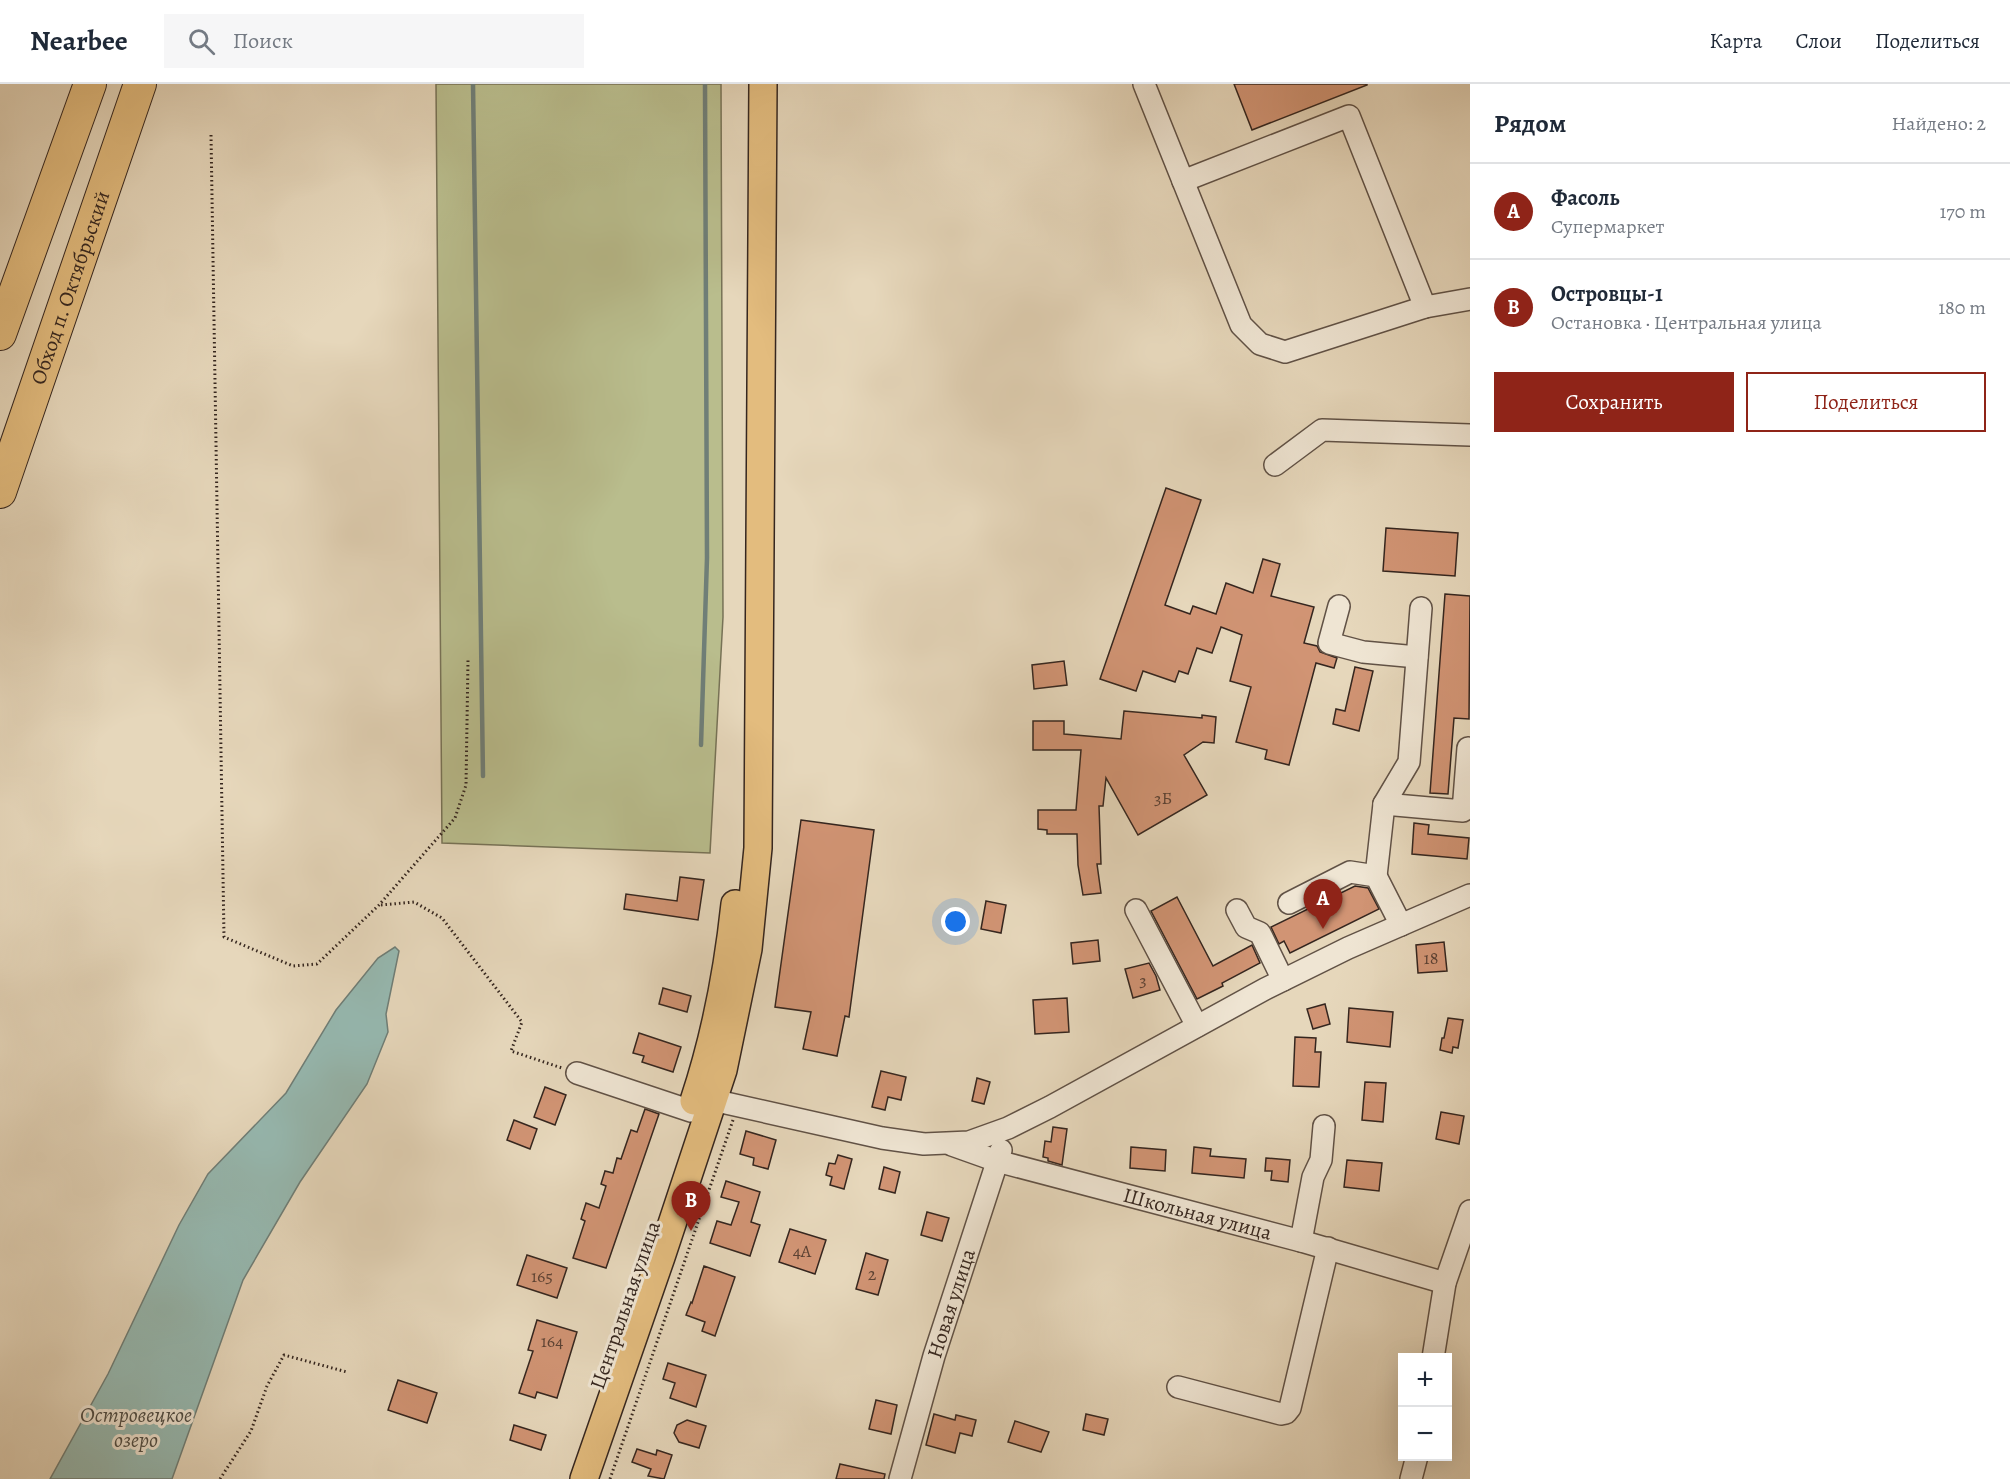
<!DOCTYPE html>
<html lang="ru">
<head>
<meta charset="utf-8">
<style>
	:root { --surface:#fff; --page:#f6f6f7; --text:#1f2937; --muted:#747a83; --line:#e0e1e3; --accent:#8f2418 }
	body { margin:0; font-family:Alegreya,serif; background:var(--page); color:var(--text) }
	.controls { position:absolute; right:18px; bottom:18px; display:grid; overflow:hidden; border-radius:0px; box-shadow:0 6px 24px #0002 }
	.controls button { width:54px; height:54px; display:grid; place-items:center; padding:0; border:0; border-bottom:2px solid var(--line); background:var(--surface); color:var(--text); font:30px sans-serif }
	.you { position:absolute; left:956px; top:838px; width:21px; height:21px; margin:-15px; border:4px solid #fff; border-radius:50%; background:#1a73e8; box-shadow:0 0 0 9px #1a73e833 }
	.badge { display:grid; place-items:center; width:39px; height:39px; border-radius:50%; background:var(--accent); color:#fff; font-size:20px; font-weight:700 }
	.pin { position:absolute; translate:-50% -50px; filter:drop-shadow(0 2px 3px #0008) }
	.pin::after { content:''; position:absolute; top:32px; width:21px; height:18px; background:inherit; clip-path:polygon(0 0,100% 0,50% 100%) }
	.list { margin:0; padding:0; list-style:none }
	h2 { display:flex; justify-content:space-between; align-items:center; height:78px; margin:0; padding:0 24px; font-size:26px }
	h2 small { font-size:20px; font-weight:400; color:var(--muted) }
	.list li { display:grid; grid-template-columns:39px 1fr auto; gap:18px; align-items:center; box-sizing:border-box; height:96px; padding:0 24px; border-top:2px solid var(--line) }
	.list b { display:block; font-size:22px; white-space:nowrap }
	.list p { margin:0; font-size:20px; white-space:nowrap; color:var(--muted) }
	.list em { font-size:20px; font-style:normal; color:var(--muted) }
	.actions { display:flex; gap:12px; padding:18px 24px }
	.actions a { flex:1; padding:14px 0; border:2px solid var(--accent); border-radius:0px; text-align:center; font-size:21px; color:var(--accent) }
	.actions .main { background:var(--accent); color:#fff }
	.icon { flex:none; width:33px; height:33px; fill:none; stroke:currentColor; stroke-width:2; stroke-linecap:round; stroke-linejoin:round }
	.map { position:relative; flex:none; width:1470px; height:1395px; overflow:hidden }
	header { display:flex; align-items:center; gap:36px; box-sizing:border-box; height:84px; padding:0 30px; background:var(--surface); border-bottom:2px solid var(--line) }
	header strong { font-size:28px }
	nav { display:flex; gap:33px; margin-inline-start:auto; font-size:21px }
	.search { width:420px; height:54px; background:var(--page); display:flex; align-items:center; gap:15px; box-sizing:border-box; padding:0 21px; border-radius:0px; color:var(--muted); font-size:22px }
	main { display:flex }
	aside { flex:1; background:var(--surface) }
	.map>svg:first-child { display:block }
</style>
</head>
<body>
<header>
<strong>Nearbee</strong>
<div class="search"><svg class="icon" aria-label="search" viewBox="0 0 24 24"><circle cx="10" cy="10" r="6"/><path d="M15 15l6 6"/></svg>Поиск</div>
<nav><a>Карта</a><a>Слои</a><a>Поделиться</a></nav>
</header>
<main>
<div class="map">
<svg width="1470" height="1395" viewBox="0 0 1470 1395">
	<rect width="100%" height="100%" fill="#e6d7bb"/>
	<filter id="stains"><feTurbulence type="fractalNoise" baseFrequency=".00333" numOctaves="4"/><feColorMatrix values="0 0 0 0 .2 0 0 0 0 .09 0 0 0 0 .02 0 0 0 .5 -.17"/></filter>
	<radialGradient id="worn" r=".72"><stop offset=".6" stop-color="#630" stop-opacity="0"/><stop offset="1" stop-color="#630" stop-opacity=".3"/></radialGradient>
	<path fill="#b9bd8d" stroke="#777256" stroke-width="1.5" d="M436 0H721L723 533 710 769 442 759Z"/>
	<path fill="#96b9b1" stroke="#6f7e77" stroke-width="1.5" d="M395 863 399 867 386 930 388 948 367 1000 300 1098 243 1196 172 1395H50L108 1290 179 1141 208 1090 286 1009 336 926 378 874Z"/>
	<g fill="none" stroke-linecap="round" stroke-linejoin="round">
		<g stroke="#6f7e77" stroke-width="4.5">
			<path d="M473 0 483 692"/>
			<path d="M701 661 707 474 705 0"/>
		</g>
	</g>
	<g fill="#d19474" stroke="#35261f" stroke-width="1.5">
		<path d="M1234 0H1367V1L1252 46Z"/>
		<path d="M1166 404 1201 416 1165 521 1190 530 1193 522 1216 530 1226 499 1253 509 1263 475 1280 480 1271 512 1314 523 1304 559 1317 562 1320 568 1337 574 1334 584 1316 579 1289 681 1265 675 1267 666 1236 658 1251 603 1230 597 1242 551 1221 543 1212 569 1197 564 1188 590 1179 587 1175 598 1143 587 1136 607 1100 595Z"/>
		<path d="M1386 444 1458 449 1455 492 1383 487Z"/>
		<path d="M1445 510 1470 512 1469 635 1454 634 1448 710 1430 709Z"/>
		<path d="M1064 577 1067 601 1034 605 1032 581Z"/>
		<path d="M1355 583 1373 587 1359 647 1333 640 1336 625 1345 627Z"/>
		<path d="M1124 627 1202 634V631L1216 633 1214 659 1203 658 1184 671 1207 711 1138 751 1106 694 1103 722H1099L1101 780H1097L1101 809 1083 811 1078 781 1077 750H1047V746L1038 745V726H1076L1081 666H1033V637H1064V650L1121 655Z"/>
		<path d="M801 736 874 746 849 933 845 932 837 972 803 965 811 928 775 923Z"/>
		<path d="M1414 739 1429 741 1428 750 1469 754 1467 775 1412 770Z"/>
		<path d="M680 793 704 796 698 836 624 825 626 810 677 817Z"/>
		<path d="M1355 802 1368 804 1379 825 1290 869 1284 857 1279 860 1271 843Z"/>
		<path d="M1177 813 1213 882 1252 861 1260 879 1222 899 1223 902 1197 915 1151 827Z"/>
		<path d="M986 817 1006 821 1001 849 981 845Z"/>
		<path d="M1098 856 1100 877 1073 880 1071 859Z"/>
		<path d="M1444 858 1447 887 1418 889 1416 861Z"/>
		<path d="M1149 879 1156 892 1160 906 1133 914 1125 885Z"/>
		<path d="M663 904 691 912 687 928 659 920Z"/>
		<path d="M1067 914 1069 948 1035 950 1033 916Z"/>
		<path d="M1325 920 1330 940 1313 945 1307 925Z"/>
		<path d="M1349 924 1393 928 1390 963 1347 958Z"/>
		<path d="M1448 934 1463 936 1458 964 1453 963 1452 969 1440 966 1442 954H1444Z"/>
		<path d="M639 949 681 963 673 988 642 978 644 972 633 969Z"/>
		<path d="M1295 953 1316 954 1315 968H1321L1319 1003 1293 1002Z"/>
		<path d="M881 987 906 993 901 1016 888 1013 885 1026 872 1023Z"/>
		<path d="M977 994 990 998 984 1020 972 1017Z"/>
		<path d="M1365 998 1386 999 1383 1038 1362 1036Z"/>
		<path d="M545 1003 566 1011 555 1041 534 1033Z"/>
		<path d="M645 1025 659 1030 606 1184 573 1174 585 1137 581 1135 586 1119 599 1124 606 1102 601 1100 605 1087 613 1089 617 1074 621 1075 631 1046 637 1048Z"/>
		<path d="M1441 1028 1464 1032 1459 1060 1436 1055Z"/>
		<path d="M514 1036 537 1045 530 1065 507 1056Z"/>
		<path d="M1053 1043 1067 1045 1062 1081 1048 1077V1074L1043 1073 1045 1057 1051 1058Z"/>
		<path d="M746 1047 776 1056 768 1085 753 1081 754 1074 740 1070Z"/>
		<path d="M1131 1063 1166 1066 1165 1087 1130 1084Z"/>
		<path d="M1194 1063 1211 1065 1210 1072 1246 1075 1244 1094 1192 1089Z"/>
		<path d="M838 1071 852 1075 844 1105 830 1101 832 1093 826 1091 829 1079 835 1080Z"/>
		<path d="M1266 1074 1290 1076 1288 1098 1271 1096 1272 1087H1265Z"/>
		<path d="M1347 1076 1382 1079 1379 1107 1344 1103Z"/>
		<path d="M884 1083 900 1088 895 1109 879 1105Z"/>
		<path d="M726 1097 760 1108 751 1138 760 1141 750 1172 710 1159 717 1137 731 1141 739 1118 721 1113Z"/>
		<path d="M927 1128 949 1134 942 1157 921 1151Z"/>
		<path d="M790 1145 826 1156 815 1190 779 1178Z"/>
		<path d="M866 1169 888 1176 878 1211 856 1205Z"/>
		<path d="M527 1171 567 1184 557 1214 517 1201Z"/>
		<path d="M704 1182 735 1193 715 1252 702 1247 705 1238 686 1231 691 1218 692 1219Z"/>
		<path d="M537 1236 577 1248 557 1314 537 1308 535 1314 519 1309 533 1267 528 1266Z"/>
		<path d="M668 1279 706 1291 696 1323 670 1314 675 1299 663 1295Z"/>
		<path d="M398 1296 437 1309 427 1339 388 1326Z"/>
		<path d="M876 1316 897 1321 891 1350 869 1345Z"/>
		<path d="M934 1330 955 1336 956 1331 976 1336 972 1352 960 1349 955 1369 926 1361Z"/>
		<path d="M1086 1330 1108 1335 1104 1351 1083 1346Z"/>
		<path d="M687 1336 706 1342 699 1364 679 1358 674 1349 677 1341Z"/>
		<path d="M1015 1337 1049 1348 1041 1368 1008 1358Z"/>
		<path d="M514 1341 546 1351 541 1366 510 1356Z"/>
		<path d="M637 1365 656 1371 657 1366 672 1371 664 1395 648 1392 651 1385 632 1378Z"/>
		<path d="M840 1380 885 1390 884 1395H836Z"/>
	</g>
	<g fill="none" stroke-linecap="round" stroke-linejoin="round">
		<g stroke="#615246" stroke-width="24">
			<g id="minor">
				<path d="M1144 0 1241 241 1260 260 1285 268 1425 223 1470 215"/>
				<path d="M1183 97 1349 32 1425 223"/>
				<path d="M1275 381 1322 346 1470 351"/>
				<path d="M1339 522 1329 559 1363 568 1417 573"/>
				<path d="M1384 720 1463 727 1468 664"/>
				<path d="M1376 792 1384 720 1409 678 1421 524"/>
				<path d="M1289 819 1350 788 1376 792 1401 841"/>
				<path d="M1136 826 1197 942"/>
				<path d="M1237 826 1246 843 1260 849 1283 896"/>
				<path d="M577 989 691 1027"/>
				<path d="M699 1013 882 1054 924 1060 969 1058 1008 1044 1050 1023 1265 905 1348 864 1470 811"/>
				<path id="s1" d="M952 1061 997 1077 1301 1157 1445 1199"/>
				<path d="M1301 1157 1313 1093 1321 1076 1324 1042"/>
				<path d="M1433 1274 1445 1199 1470 1127"/>
				<path d="M1178 1303 1281 1330 1286 1329 1290 1324 1328 1164"/>
				<path id="s2" d="M900 1395 934 1272 1001 1066"/>
				<path d="M1411 1395 1417 1372"/>
			</g>
		</g>
		<g stroke="#35261f" stroke-width="30">
			<g id="major">
				<path d="M694 1017C715 954 728 886 735 820"/>
				<path d="M584 1395 661 1173 723 986 748 865 758 764 763 0"/>
			</g>
		</g>
		<g stroke="#35261f" stroke-width="34">
			<g id="highway">
				<path d="M0 250 90 0"/>
				<path id="s3" d="M0 408 140 0"/>
			</g>
		</g>
		<g stroke="#35261f" stroke-width="3" stroke-dasharray="1.5 3" stroke-linecap="butt">
			<path d="M211 51 224 853 293 882 317 880 379 821 455 734 466 701 468 576"/>
			<path d="M381 821 414 818 442 834 522 938 511 967 562 984"/>
			<path d="M220 1395 251 1347 267 1302 284 1271 347 1288"/>
			<path d="M610 1395 733 1036"/>
		</g>
		<use href="#minor" stroke="#efe5d3" stroke-width="21"/>
		<use href="#major" stroke="#e3bc7e" stroke-width="27"/>
		<use href="#highway" stroke="#e3bc7e" stroke-width="32"/>
	</g>
	<g text-anchor="middle" dominant-baseline="central" stroke-width="6" stroke-linejoin="round" paint-order="stroke">
		<g font-size="18" fill="#5c4234">
			<text x="1163" y="714">3Б</text>
			<text x="1431" y="874">18</text>
			<text x="1143" y="896">3</text>
			<text x="802" y="1167">4А</text>
			<text x="872" y="1190">2</text>
			<text x="542" y="1192">165</text>
			<text x="552" y="1257">164</text>
		</g>
		<g font-size="21" fill="#35261f" stroke="#efe5d3">
			<text stroke="none"><textPath href="#s3" startOffset="216">Обход п. Октябрьский</textPath></text>
			<text stroke="none"><textPath href="#s1" startOffset="255">Школьная улица</textPath></text>
			<text stroke="none"><textPath href="#s2" startOffset="183">Новая улица</textPath></text>
			<text transform="translate(625 1221) rotate(-71)">Центральная улица</text>
		</g>
		<g font-size="22" font-style="italic" fill="#4d4b44" stroke="#efe5d3">
			<text x="136" y="1331">Островецкое<tspan x="136" dy="25">озеро</tspan></text>
		</g>
	</g>
	<rect width="100%" height="100%" filter="url(#stains)"/>
	<rect width="100%" height="100%" fill="url(#worn)"/>
</svg>
<div class="controls">
<button>+</button>
<button>−</button>
</div>
<div class="you"></div>
<div class="pin badge" style="left:1323px;top:845px">A</div>
<div class="pin badge" style="left:691px;top:1147px">B</div>
</div>
<aside>
<h2>Рядом<small>Найдено: 2</small></h2>
<ul class="list">
<li><span class="badge">A</span><div><b>Фасоль</b><p>Супермаркет</p></div><em>170 m</em></li>
<li><span class="badge">B</span><div><b>Островцы-1</b><p>Остановка · Центральная улица</p></div><em>180 m</em></li>
</ul>
<div class="actions"><a class="main">Сохранить</a><a>Поделиться</a></div>
</aside>
</main>
</body>
</html>
